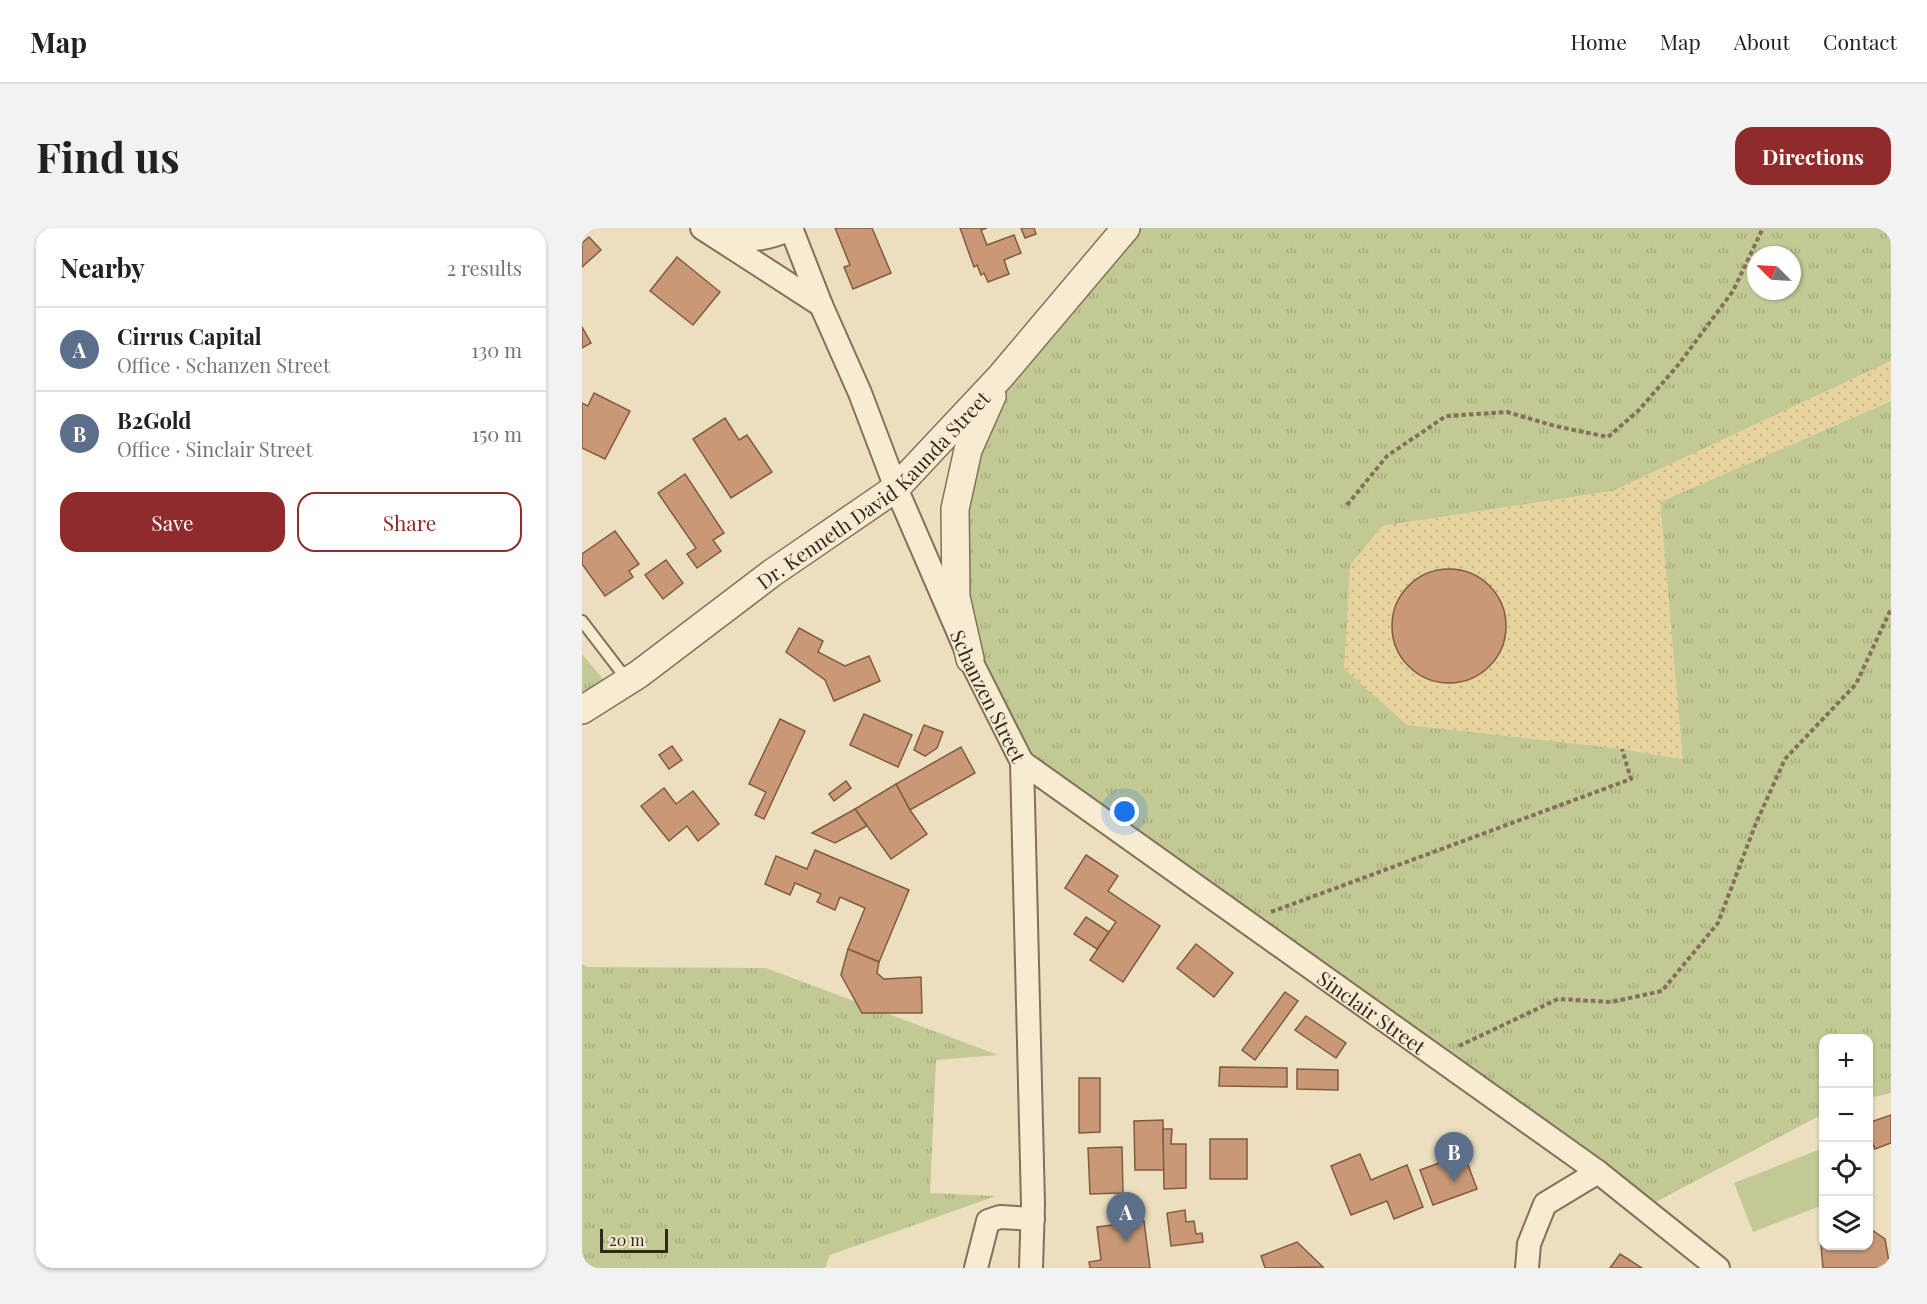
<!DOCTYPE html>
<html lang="en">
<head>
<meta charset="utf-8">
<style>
	:root { --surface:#fff; --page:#f2f2f2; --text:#202124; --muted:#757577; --line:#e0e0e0; --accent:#902b2c }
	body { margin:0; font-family:"Playfair Display",serif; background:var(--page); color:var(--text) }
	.controls { position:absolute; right:18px; bottom:18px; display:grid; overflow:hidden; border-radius:12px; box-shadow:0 2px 4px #0004 }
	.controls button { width:54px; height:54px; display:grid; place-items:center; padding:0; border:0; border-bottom:2px solid var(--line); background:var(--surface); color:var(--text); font:30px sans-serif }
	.compass { position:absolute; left:1165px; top:18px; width:54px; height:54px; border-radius:50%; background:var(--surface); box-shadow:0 2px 4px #0004; rotate:294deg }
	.scale { position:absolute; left:18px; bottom:15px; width:68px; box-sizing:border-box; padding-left:6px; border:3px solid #34281d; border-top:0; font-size:16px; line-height:21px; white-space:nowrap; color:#34281d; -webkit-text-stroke:4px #f4e9cf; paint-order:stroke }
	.you { position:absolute; left:543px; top:584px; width:21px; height:21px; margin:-15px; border:4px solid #fff; border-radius:50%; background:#1a73e8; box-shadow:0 0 0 9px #1a73e833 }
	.badge { display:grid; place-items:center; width:39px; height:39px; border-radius:50%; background:var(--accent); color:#fff; font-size:20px; font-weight:700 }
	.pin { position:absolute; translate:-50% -50px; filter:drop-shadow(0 2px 3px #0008) }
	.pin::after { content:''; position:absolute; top:32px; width:21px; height:18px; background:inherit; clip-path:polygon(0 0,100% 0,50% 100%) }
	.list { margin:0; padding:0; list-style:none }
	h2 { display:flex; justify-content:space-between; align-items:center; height:78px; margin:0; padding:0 24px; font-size:26px }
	h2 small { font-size:20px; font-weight:400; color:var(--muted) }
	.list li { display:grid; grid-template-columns:39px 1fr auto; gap:18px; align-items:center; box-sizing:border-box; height:84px; padding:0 24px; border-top:2px solid var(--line) }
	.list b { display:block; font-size:22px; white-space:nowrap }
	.list p { margin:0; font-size:20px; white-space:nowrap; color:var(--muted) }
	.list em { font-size:20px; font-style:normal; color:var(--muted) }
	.actions { display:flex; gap:12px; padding:18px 24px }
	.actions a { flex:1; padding:14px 0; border:2px solid var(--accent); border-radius:18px; text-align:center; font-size:21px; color:var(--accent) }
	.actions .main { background:var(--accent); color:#fff }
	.icon { flex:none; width:33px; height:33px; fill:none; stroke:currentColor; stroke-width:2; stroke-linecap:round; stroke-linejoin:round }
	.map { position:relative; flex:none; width:1309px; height:1040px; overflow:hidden; border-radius:18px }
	header { display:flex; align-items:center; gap:36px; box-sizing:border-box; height:84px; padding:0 30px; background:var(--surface); border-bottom:2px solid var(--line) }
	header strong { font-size:28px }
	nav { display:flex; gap:33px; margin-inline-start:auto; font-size:21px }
	.intro { display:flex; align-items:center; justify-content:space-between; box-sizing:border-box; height:144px; padding:0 36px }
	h1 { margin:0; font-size:42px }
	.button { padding:15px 27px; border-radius:18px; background:var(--accent); color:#fff; font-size:21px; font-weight:700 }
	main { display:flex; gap:36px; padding:0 36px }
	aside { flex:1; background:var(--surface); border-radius:18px; box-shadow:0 2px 4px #0004 }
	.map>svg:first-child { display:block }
</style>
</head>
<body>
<header>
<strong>Map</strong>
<nav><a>Home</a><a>Map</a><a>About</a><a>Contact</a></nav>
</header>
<div class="intro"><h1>Find us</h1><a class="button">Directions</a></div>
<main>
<aside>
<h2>Nearby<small>2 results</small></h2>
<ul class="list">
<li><span class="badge" style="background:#5c6f8a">A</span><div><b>Cirrus Capital</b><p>Office · Schanzen Street</p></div><em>130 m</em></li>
<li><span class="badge" style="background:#5c6f8a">B</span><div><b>B2Gold</b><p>Office · Sinclair Street</p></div><em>150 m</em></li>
</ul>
<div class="actions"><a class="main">Save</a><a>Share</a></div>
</aside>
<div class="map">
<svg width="1309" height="1040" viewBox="0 0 1309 1040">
	<defs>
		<pattern id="grass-tufts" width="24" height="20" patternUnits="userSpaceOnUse" patternTransform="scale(1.5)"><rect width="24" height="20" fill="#c3c994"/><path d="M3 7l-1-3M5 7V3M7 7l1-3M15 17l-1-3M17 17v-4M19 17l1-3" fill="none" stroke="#a8ad7f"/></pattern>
		<pattern id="sand-dots" width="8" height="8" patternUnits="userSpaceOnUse" patternTransform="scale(1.5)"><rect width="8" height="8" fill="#e7d39d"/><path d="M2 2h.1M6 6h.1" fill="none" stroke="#c7b587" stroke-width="1.8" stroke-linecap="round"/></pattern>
	</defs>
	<rect width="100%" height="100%" fill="#ecdfc0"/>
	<g fill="url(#grass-tufts)" fill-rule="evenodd">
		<path d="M544 0H1309V133L1031 263 800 298 1040 521 1100 531 1078 274 1309 173V865L1287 870 1286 810H1242L1241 886 1062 980 440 534 388 431 373 281 419 148ZM1174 27H1210V63H1174Z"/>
		<path d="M0 426 31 463 0 482Z"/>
		<path d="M0 736 5 739 184 740 416 827 354 832 348 965 414 968 248 1027 243 1040H0Z"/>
	</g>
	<path fill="url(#sand-dots)" d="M1309 133V173L1078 274 1101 531 1040 521 825 497 762 441 768 337 800 298 1031 263Z"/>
	<path fill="#c3c994" d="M1241 920V977L1171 1004 1152 955Z"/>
	<g fill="#c99977" stroke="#825a3f" stroke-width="1.5">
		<path d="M253 0H290L309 45 271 61 262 39 268 37Z"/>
		<path d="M378 0H405L399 2 405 17 432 7 439 25 422 32 427 46 406 54 402 45 399 47 395 37 392 39Z"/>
		<path d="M439 0H452L454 6 443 10Z"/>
		<path d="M7 9 19 22 0 39V15Z"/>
		<path d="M95 29 138 64 111 97 68 63Z"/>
		<path d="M0 99 9 115 0 120Z"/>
		<path d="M12 165 48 183 23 231 0 220V175L6 178Z"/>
		<path d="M143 190 157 212 165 207 190 244 149 270 111 211Z"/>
		<path d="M103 246 142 305 131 312 139 323 115 340 105 326 114 320 76 265Z"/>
		<path d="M33 303 57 336 47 343 51 349 23 368 0 336V326Z"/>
		<path d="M84 332 101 355 81 371 63 347Z"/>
		<circle cx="867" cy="398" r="57"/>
		<path d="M217 400 241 413 236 424 263 438 287 428 298 453 252 473 243 452 204 424Z"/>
		<path d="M282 486 330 507 316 539 268 517Z"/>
		<path d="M198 491 223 503 182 591 173 587 184 564 167 556Z"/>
		<path d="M342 497 361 504 355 520 343 528 332 522Z"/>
		<path d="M90 518 100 532 87 541 77 527Z"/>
		<path d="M379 519 393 545 328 582 314 556Z"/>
		<path d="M264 553 269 560 252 573 247 566Z"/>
		<path d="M314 556 328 582 345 606 309 631 273 581Z"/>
		<path d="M82 560 94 576 111 563 137 596 116 613 105 598 87 613 59 578Z"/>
		<path d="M273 581 285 598 253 615 230 605Z"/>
		<path d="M233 622 327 662 297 734 266 721 283 680 258 669 253 682 235 674 239 666 213 655 208 667 183 656 194 628 225 641Z"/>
		<path d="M504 627 536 648 526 663 578 698 541 754 508 732 534 694 483 660Z"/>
		<path d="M504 689 527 704 515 721 492 706Z"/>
		<path d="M614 716 651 745 632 769 595 740Z"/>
		<path d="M266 721 297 734 295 745 302 751 339 749 340 785H280L259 747Z"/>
		<path d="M703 764 716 773 673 832 660 822Z"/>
		<path d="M724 788 764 815 754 830 713 802Z"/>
		<path d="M638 839 705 840V859L637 858Z"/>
		<path d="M715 841 756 842V862L715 861Z"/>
		<path d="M497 850H518V904L497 905Z"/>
		<path d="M1309 887V915L1293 921 1286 904V895Z"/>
		<path d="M581 892 582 942H553L552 893Z"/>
		<path d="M581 901H590L589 916H604V960L582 961Z"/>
		<rect x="628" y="911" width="37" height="40"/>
		<path d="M540 919 541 965 508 966 506 920Z"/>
		<path d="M778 926 789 952 825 937 841 979 812 991 805 973 769 987 749 938Z"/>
		<path d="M882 926 895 961 851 977 838 942Z"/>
		<path d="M603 982 604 994 612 993 614 1006 620 1005 621 1014 589 1018 585 985Z"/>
		<path d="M562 993 568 1040H508L507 1034 519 1032 515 999Z"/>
		<path d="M1290 1002 1303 1011 1308 1040H1241L1239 1017 1286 1018V1003Z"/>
		<path d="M715 1014 741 1039 683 1040 679 1028Z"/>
		<path d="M1038 1026 1060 1040H1028Z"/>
	</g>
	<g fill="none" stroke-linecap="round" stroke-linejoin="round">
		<g stroke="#847059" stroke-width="14">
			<path id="service" d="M0 393 46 453"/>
		</g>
		<g stroke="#847059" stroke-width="26">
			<g id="minor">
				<path d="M120 0 239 77"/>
				<path id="s1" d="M209 0 239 77 278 165 314 260 388 431 440 534 451 976 449 1040"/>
				<path d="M138 5C166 15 182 12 209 1"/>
				<path id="s2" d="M440 534 1016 944 1136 1040"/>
				<path d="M394 1040 406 993 418 989 451 991"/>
				<path d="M945 1040 947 1016 963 976 1016 944"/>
			</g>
		</g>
		<g stroke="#847059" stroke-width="30">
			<g id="tertiary">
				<path d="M388 431 374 369 373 281 386 222 410 168"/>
				<path id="s3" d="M0 482 57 446 190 345 314 260 419 148 544 0"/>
			</g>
		</g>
		<g stroke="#847059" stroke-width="4" stroke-dasharray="4.5 3" stroke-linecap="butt">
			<path d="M765 277 805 228 864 188 925 184 973 198 1026 209 1056 183 1097 136 1151 63 1181 0"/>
			<path d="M689 684 1049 551 1040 521"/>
			<path d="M877 818 976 771 1029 774 1080 763 1136 695 1174 595 1203 531 1274 456 1309 381"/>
		</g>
		<use href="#service" stroke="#f7ecd2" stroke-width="10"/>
		<use href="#minor" stroke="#f7ecd2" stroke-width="22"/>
		<use href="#tertiary" stroke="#f7ecd2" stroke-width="27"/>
	</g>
	<g text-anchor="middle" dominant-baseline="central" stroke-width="4.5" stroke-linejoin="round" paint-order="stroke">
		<g font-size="20" fill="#34281d" stroke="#f4e9cf">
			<text stroke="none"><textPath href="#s3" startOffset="366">Dr. Kenneth David Kaunda Street</textPath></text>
			<text stroke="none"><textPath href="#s1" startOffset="508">Schanzen Street</textPath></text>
			<text stroke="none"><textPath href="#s2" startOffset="430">Sinclair Street</textPath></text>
		</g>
	</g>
</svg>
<div class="controls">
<button>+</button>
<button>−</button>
<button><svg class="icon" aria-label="locate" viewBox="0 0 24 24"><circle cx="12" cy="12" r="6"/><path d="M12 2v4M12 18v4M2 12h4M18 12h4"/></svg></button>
<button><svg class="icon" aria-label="layers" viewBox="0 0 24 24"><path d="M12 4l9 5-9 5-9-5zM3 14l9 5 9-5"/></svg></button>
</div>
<svg class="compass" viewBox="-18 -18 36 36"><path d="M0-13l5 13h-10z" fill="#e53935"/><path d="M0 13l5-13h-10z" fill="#757577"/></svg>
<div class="scale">20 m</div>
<div class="you"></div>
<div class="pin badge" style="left:544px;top:1014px;background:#5c6f8a">A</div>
<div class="pin badge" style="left:872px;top:954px;background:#5c6f8a">B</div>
</div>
</main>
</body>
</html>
